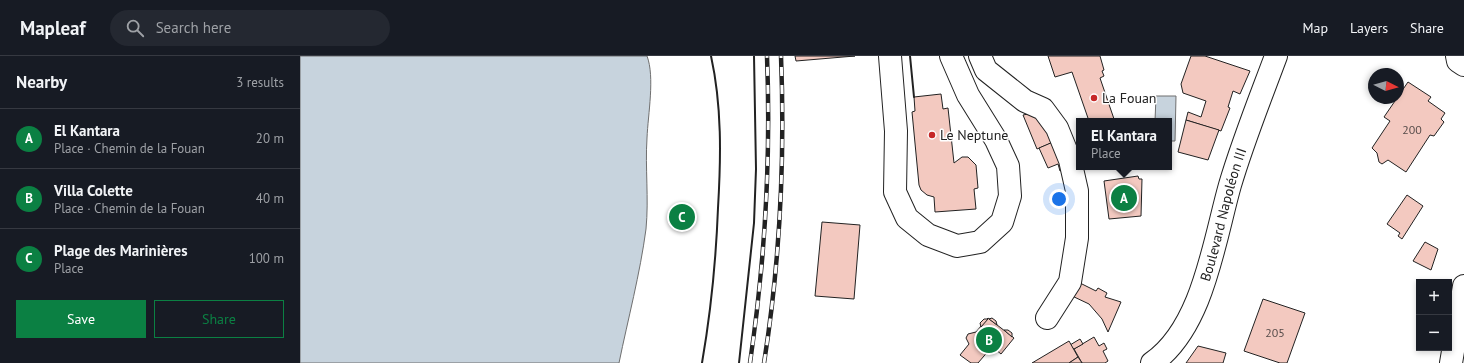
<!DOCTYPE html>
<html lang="en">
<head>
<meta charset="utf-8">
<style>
	:root { --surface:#171b24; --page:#242831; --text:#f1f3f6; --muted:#9ea1a6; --line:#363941; --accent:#0b8043 }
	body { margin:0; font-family:"PT Sans",sans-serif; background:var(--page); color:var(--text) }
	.controls { position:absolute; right:12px; bottom:12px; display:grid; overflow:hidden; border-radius:0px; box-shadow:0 2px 6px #0003 }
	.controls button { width:36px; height:36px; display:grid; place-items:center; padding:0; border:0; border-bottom:1px solid var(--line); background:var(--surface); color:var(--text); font:20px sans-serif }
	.compass { position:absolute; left:1068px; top:12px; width:36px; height:36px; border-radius:50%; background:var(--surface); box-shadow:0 2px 6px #0003; rotate:96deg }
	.you { position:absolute; left:759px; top:143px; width:14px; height:14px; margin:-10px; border:3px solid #fff; border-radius:50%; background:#1a73e8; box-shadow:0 0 0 6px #1a73e833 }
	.badge { display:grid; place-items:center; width:26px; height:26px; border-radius:50%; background:var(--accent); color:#fff; font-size:13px; font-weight:700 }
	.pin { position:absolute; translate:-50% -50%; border:2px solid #fff; box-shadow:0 1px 4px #0006 }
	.popup { position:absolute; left:776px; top:62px; width:96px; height:52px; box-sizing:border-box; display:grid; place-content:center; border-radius:0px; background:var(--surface); filter:drop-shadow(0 1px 3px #0005); font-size:13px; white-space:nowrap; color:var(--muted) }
	.popup b { font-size:15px; color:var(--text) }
	.popup::after { content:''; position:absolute; left:50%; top:100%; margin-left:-8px; border:8px solid transparent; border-top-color:var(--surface) }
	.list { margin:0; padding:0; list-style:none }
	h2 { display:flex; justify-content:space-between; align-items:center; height:52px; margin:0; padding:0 16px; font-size:17px }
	h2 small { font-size:13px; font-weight:400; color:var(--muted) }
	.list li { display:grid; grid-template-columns:26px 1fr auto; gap:12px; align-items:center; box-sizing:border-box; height:60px; padding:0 16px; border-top:1px solid var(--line) }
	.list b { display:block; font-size:15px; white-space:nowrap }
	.list p { margin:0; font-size:13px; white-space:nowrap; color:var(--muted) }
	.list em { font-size:13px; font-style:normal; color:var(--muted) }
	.actions { display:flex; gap:8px; padding:12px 16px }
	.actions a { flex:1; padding:9px 0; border:1px solid var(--accent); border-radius:0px; text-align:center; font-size:14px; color:var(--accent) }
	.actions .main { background:var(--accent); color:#fff }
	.icon { flex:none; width:22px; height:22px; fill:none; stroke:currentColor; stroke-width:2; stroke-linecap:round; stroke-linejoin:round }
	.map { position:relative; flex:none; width:1164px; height:307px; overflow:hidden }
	header { display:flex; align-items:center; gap:24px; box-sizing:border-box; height:56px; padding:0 20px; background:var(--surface); border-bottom:1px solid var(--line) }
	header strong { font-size:19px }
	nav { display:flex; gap:22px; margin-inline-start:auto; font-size:14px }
	.search { width:280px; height:36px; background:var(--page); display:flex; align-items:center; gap:10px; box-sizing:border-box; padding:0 14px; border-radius:22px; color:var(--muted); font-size:15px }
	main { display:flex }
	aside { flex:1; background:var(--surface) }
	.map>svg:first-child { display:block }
</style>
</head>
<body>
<header>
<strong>Mapleaf</strong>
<div class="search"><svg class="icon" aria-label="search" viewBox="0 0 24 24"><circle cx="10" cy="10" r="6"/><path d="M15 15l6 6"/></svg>Search here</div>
<nav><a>Map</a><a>Layers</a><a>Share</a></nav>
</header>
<main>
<aside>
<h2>Nearby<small>3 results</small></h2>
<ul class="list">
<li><span class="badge">A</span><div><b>El Kantara</b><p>Place · Chemin de la Fouan</p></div><em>20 m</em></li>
<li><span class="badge">B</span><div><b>Villa Colette</b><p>Place · Chemin de la Fouan</p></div><em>40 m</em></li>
<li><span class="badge">C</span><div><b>Plage des Marinières</b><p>Place</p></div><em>100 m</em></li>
</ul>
<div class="actions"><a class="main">Save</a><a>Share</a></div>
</aside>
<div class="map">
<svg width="1164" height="307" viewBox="0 0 1164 307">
	<rect width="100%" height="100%" fill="#fff"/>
	<g fill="#c7d3dd" stroke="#6f6f6f">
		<path d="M0 0H347C355 21 348 58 347 82 345 112 349 142 346 173 340 218 328 263 319 307H0Z"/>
		<path d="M856 40H876L875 85H869V65H855Z"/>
	</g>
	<g fill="#f3c9c0" stroke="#222">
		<path d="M495 0H555L496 5Z"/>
		<path d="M748 0H800L804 14 802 15 804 20 800 22 814 63 807 65H789L772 16 755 21Z"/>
		<path d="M891 0H905L950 15 940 38 933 35 928 51 930 52 921 75 886 64 888 56 901 61 906 45 883 37 881 28Z"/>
		<path d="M1108 26 1131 41 1128 45 1145 57 1141 63 1144 66 1134 80 1130 79 1106 116 1088 104 1082 108 1079 106 1077 97 1072 92 1090 65 1084 61Z"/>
		<path d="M641 38 643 53 648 52 654 107 662 101H668L676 109 678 132 674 133 676 153 635 156 634 141 627 139 621 134 619 129 612 56 615 55 614 41Z"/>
		<path d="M733 57 756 85 737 93 723 59Z"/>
		<path d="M886 64 919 74 908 104 878 96Z"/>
		<path d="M753 86 764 113 760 115 758 108 748 112 739 92Z"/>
		<path d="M838 120 839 123H842L841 160 809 163 804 125Z"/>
		<path d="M1107 139 1123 150 1102 183 1098 180 1100 177 1087 168Z"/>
		<path d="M522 166 560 169 554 243 515 240Z"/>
		<path d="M1125 186 1138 193 1131 214 1113 205Z"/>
		<path d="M778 226 796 235 798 232 807 237 805 241 821 246 808 276 802 263 789 248 770 239Z"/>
		<path d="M963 243 1005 257 987 307H980L944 295Z"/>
		<path d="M688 262 714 282 701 298 695 293 693 295 690 293 678 307H671L660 299 669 288 666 282 668 278 676 276Z"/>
		<path d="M692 262 696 265 697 269 689 263Z"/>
		<path d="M684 263H688L681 271 680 267Z"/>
		<path d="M704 274H708L712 277V281Z"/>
		<path d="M794 281 799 290 804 287 807 293 803 295 808 305 805 307H782L774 293Z"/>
		<path d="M780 283 783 288 774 293 770 289Z"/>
		<path d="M769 285 778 301 769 307H732Z"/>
		<path d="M898 290 926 297 923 307H886Z"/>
		<path d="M778 301 782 307H769Z"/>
	</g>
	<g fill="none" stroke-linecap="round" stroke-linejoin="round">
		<g stroke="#222" stroke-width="24">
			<g id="minor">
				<path d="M590 0 596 75 595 136 607 162 628 179 657 190 680 186 702 166 710 140 708 110 696 84 668 39 651 0"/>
				<path d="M680 0 686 14 725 45 743 53 757 72 770 104 777 135V182L770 226 747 262"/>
				<path d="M1157 0 1158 5 1164 9"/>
				<path d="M1151 307 1164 230"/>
			</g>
		</g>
		<g stroke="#222" stroke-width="24">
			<g id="major">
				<path id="s1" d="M852 307C903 272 914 185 930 129 943 85 960 43 976 0"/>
			</g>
		</g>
		<use href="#minor" stroke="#fff" stroke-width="22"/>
		<use href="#major" stroke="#fff" stroke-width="22"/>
		<g stroke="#222" stroke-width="4.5">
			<g id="rail">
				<path d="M450 307C465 205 471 103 467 0"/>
				<path d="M464 307C480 206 485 103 481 0"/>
			</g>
		</g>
		<use href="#rail" stroke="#fff" stroke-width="3" stroke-dasharray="9" stroke-linecap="butt"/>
		<g stroke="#222" stroke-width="2">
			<path d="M610 0 614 41"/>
			<path d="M402 307C411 255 416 204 418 152 421 101 422 50 411 0"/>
			<path d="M439 307 454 167 456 113 454 0"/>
		</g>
	</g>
	<g fill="#c62828" stroke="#fff" stroke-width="1.5">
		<circle cx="794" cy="42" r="4"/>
		<circle cx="632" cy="79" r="4"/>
	</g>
	<g text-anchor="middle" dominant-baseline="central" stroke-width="3" stroke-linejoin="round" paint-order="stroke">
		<g font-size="12" fill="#564c4a">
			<text x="1112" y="73">200</text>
			<text x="975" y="276">205</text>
		</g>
		<g font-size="14" fill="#222" stroke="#fff" text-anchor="start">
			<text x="802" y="42">La Fouan</text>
			<text x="640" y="79">Le Neptune</text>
		</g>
		<g font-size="14" fill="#222" stroke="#fff">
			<text stroke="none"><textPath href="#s1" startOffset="168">Boulevard Napoléon III</textPath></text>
		</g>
	</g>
</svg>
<div class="controls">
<button>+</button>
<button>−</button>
</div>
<svg class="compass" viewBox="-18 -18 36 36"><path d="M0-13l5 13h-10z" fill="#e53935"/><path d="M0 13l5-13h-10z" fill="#9ea1a6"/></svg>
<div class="you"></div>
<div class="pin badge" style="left:824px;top:142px">A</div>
<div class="popup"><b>El Kantara</b>Place</div>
<div class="pin badge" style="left:689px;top:284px">B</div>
<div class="pin badge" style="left:382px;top:161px">C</div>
</div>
</main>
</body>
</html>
